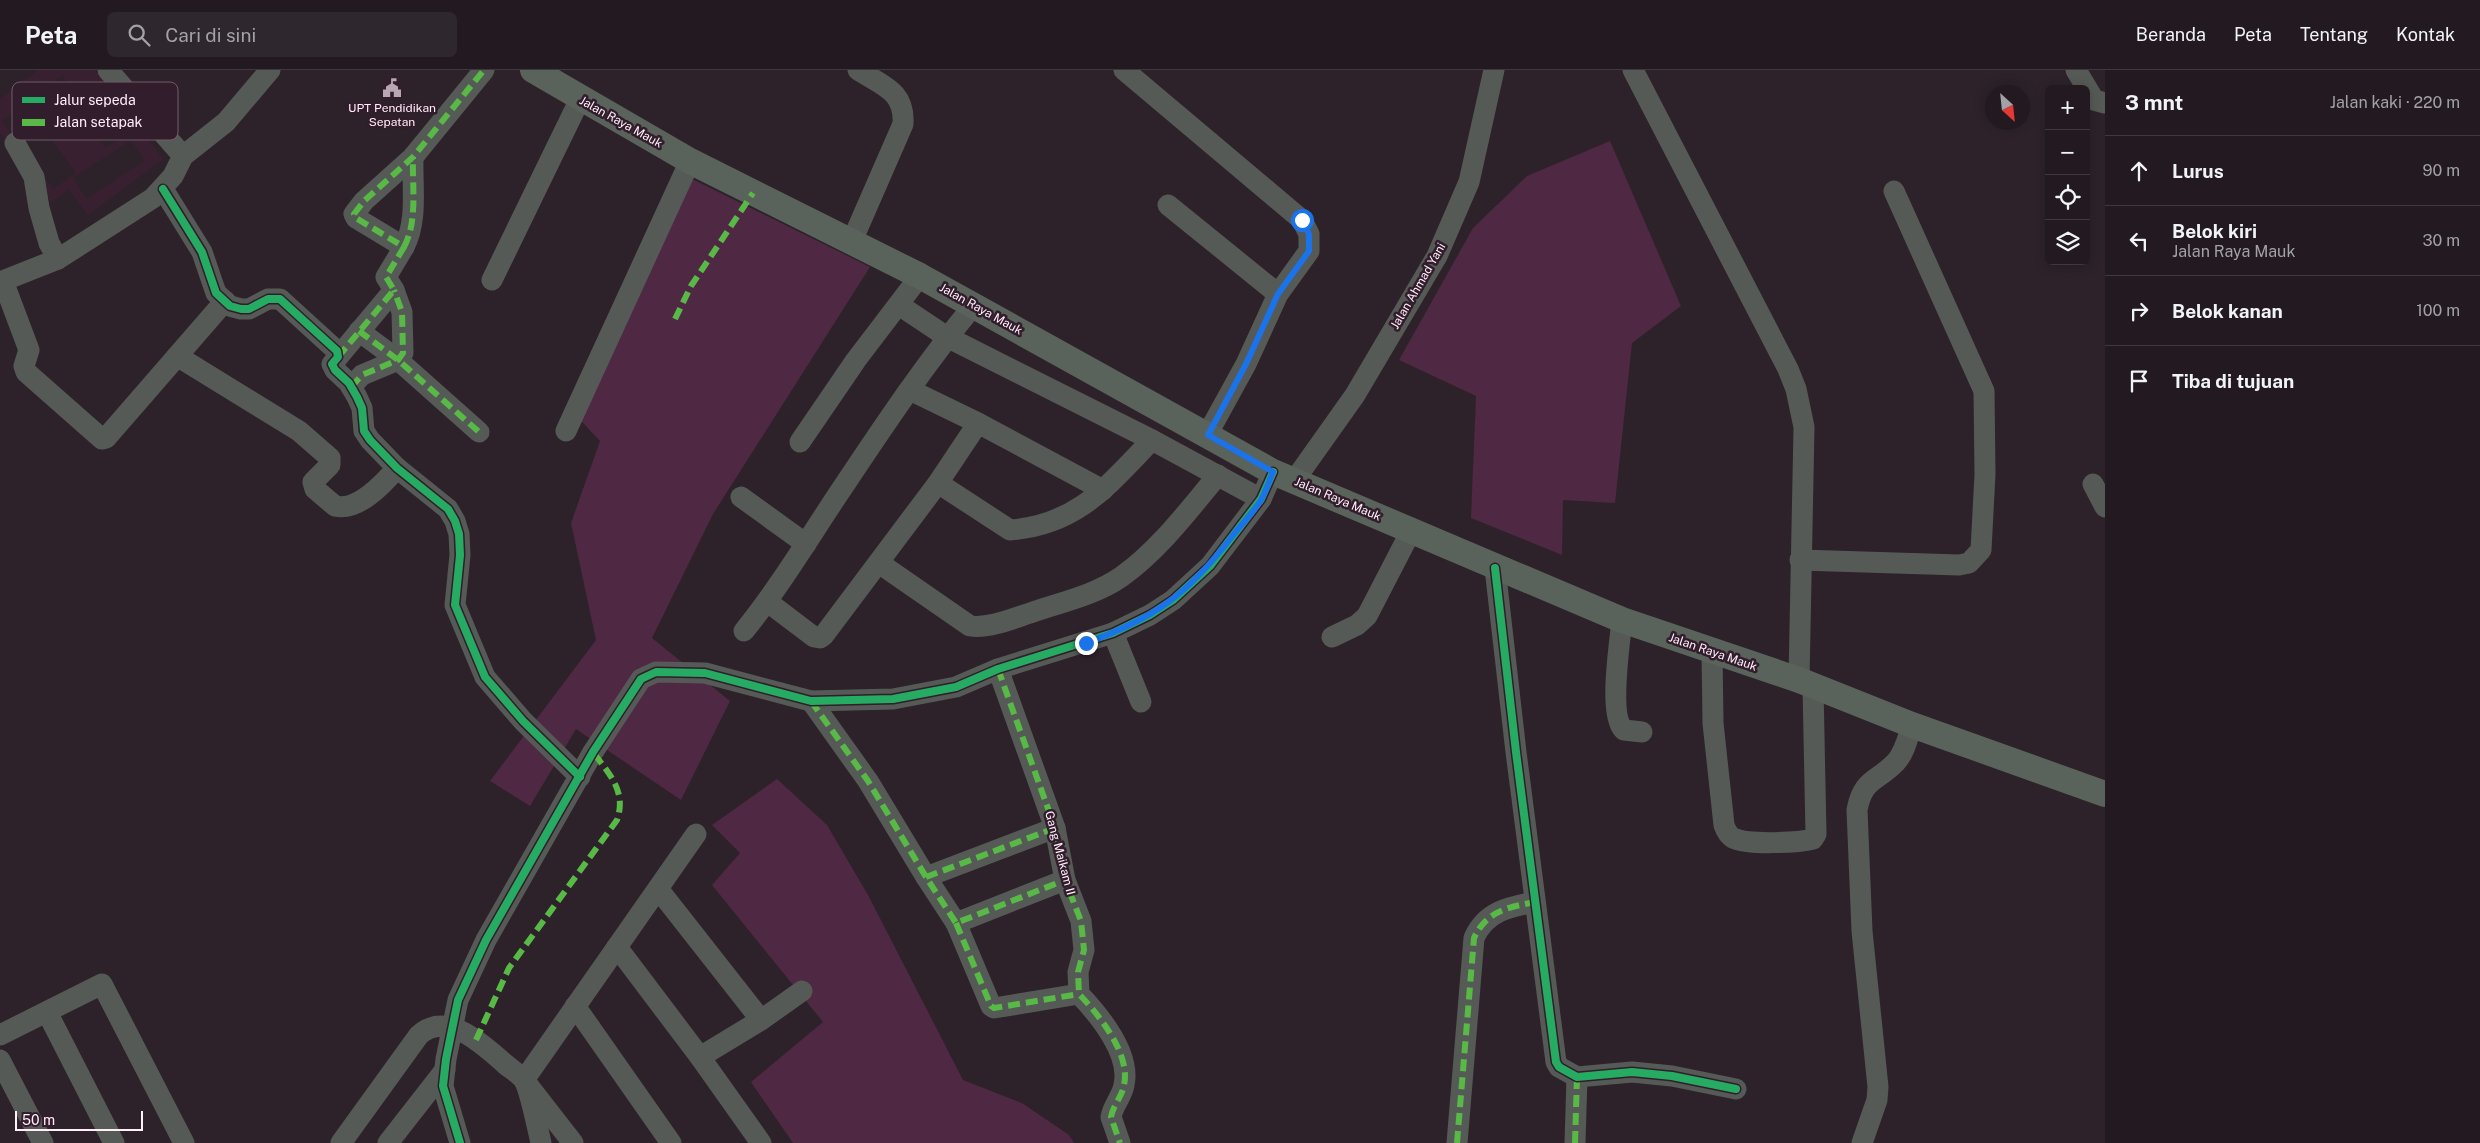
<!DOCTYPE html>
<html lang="id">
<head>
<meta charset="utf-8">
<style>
	:root { --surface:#221a20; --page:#2e272d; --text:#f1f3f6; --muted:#a2a1a5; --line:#3f383e }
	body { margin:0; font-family:"Public Sans",sans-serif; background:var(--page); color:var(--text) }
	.controls { position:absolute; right:15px; top:15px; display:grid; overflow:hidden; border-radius:8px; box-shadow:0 2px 12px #0003 }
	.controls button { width:45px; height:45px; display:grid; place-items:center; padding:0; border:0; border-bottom:1px solid var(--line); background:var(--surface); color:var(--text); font:25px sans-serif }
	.compass { position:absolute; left:1985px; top:15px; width:45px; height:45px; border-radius:50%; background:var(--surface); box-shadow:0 2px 12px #0003; rotate:153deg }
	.scale { position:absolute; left:15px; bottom:12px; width:128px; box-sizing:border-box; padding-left:5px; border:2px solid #ffeff9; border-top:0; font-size:14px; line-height:18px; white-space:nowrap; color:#ffeff9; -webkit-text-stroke:4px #321d2c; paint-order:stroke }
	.stop { position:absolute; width:15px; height:15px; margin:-11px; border:4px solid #1a73e8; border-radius:50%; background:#fff }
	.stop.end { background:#1a73e8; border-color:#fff; box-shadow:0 1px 5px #0008 }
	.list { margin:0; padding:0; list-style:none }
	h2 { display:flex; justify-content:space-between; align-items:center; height:65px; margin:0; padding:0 20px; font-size:21px }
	h2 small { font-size:16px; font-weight:400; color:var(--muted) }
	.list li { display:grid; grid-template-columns:32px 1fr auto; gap:15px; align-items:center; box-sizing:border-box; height:70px; padding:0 20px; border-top:1px solid var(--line) }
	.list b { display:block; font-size:19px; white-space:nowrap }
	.list p { margin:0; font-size:16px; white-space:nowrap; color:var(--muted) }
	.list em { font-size:16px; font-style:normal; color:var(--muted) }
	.icon { flex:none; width:28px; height:28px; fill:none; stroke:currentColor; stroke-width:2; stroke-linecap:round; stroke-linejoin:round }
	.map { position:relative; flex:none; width:2105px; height:1073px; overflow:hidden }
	header { display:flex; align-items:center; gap:30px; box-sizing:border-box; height:70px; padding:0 25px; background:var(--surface); border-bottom:1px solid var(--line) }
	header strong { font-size:24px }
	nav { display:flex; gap:28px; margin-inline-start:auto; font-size:18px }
	.search { width:350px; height:45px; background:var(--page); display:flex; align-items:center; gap:12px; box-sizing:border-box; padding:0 18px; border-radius:8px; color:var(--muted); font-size:19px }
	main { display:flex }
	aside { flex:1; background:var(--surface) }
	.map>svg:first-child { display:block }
</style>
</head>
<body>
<header>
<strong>Peta</strong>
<div class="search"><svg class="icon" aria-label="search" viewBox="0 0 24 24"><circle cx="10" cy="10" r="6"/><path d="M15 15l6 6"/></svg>Cari di sini</div>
<nav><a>Beranda</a><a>Peta</a><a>Tentang</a><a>Kontak</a></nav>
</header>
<main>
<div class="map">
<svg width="2105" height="1073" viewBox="0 0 2105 1073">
	<rect width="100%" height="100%" fill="#2d222a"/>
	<path fill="#392031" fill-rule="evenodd" d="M38 0H96L163 89 88 145 69 119 52 132 0 63V29ZM62 5 76 23 15 70 2 51ZM92 16 125 65 105 78 72 30ZM42 56 76 103 53 119 19 72ZM131 70 145 91 86 129 73 108Z"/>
	<g fill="#4f2843">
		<path d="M1610 71 1681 236 1632 273 1615 433 1563 430 1562 485 1471 448 1476 326 1399 290 1473 158 1527 106Z"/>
		<path d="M680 103 870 197 713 444 652 568 730 631 681 730 576 659 530 736 490 711 596 570 571 453 600 371 568 337Z"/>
		<path d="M777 709 827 755 868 825 963 1010 1022 1033 1069 1065 1074 1073H793L751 1012 823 952 712 815 740 783 712 755Z"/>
	</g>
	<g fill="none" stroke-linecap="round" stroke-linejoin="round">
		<g stroke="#555a56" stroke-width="21">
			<path d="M108 0 183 86"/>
			<path d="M1124 0 1302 150 1309 164V181L1278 224 1246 294 1207 365"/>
			<path d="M1633 0 1788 299 1796 319 1804 357 1799 610"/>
			<path d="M2076 0 2094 30 2105 33"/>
			<path d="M15 73 34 107 39 138 49 173 58 189"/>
			<path d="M163 119 202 182 216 223 230 236 241 239H249L268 229H280L337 281 338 287 332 294 335 300 349 313 357 327 362 338 364 361 370 370 397 398 448 439 455 451 459 464 460 485 455 535 485 607 523 651 580 707"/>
			<path d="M1168 135 1278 224"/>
			<path d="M852 171 903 54C905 21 883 16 858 0"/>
			<path d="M404 177C418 151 412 116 413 87"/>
			<path d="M492 210 580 29"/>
			<path d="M3 211 29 280 24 296 26 302 102 369 106 368 225 231"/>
			<path d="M0 212 58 189 153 128 173 106 183 86 226 52 270 0"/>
			<path d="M899 235 947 267 1152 370 1261 429"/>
			<path d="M359 261 398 290 479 362"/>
			<path d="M177 286 299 361 330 388V395L313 412 315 419 335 436C358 442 384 413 397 398"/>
			<path d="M338 287 394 220 386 207 404 177 356 148 354 144 364 131 413 87 484 0"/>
			<path d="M351 317 362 305 398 290 403 283 402 242 394 220"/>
			<path d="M910 320 978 353 1103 420"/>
			<path d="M566 361 690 91"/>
			<path d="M800 372 856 290 920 206"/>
			<path d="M1294 411 1355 325 1437 186 1469 112 1494 0"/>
			<path d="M938 413 1010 460C1078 455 1108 415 1152 370"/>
			<path d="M2093 414 2105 437"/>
			<path d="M741 427 806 474"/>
			<path d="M1800 490 1959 495 1969 493 1981 480 1985 404 1984 321 1894 121"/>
			<path d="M879 493 970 556C989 559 1014 548 1033 542 1062 532 1095 525 1121 507 1159 480 1188 441 1218 405"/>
			<path d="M1495 498 1516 682 1556 992 1559 997 1577 1007 1632 1002 1672 1006 1736 1019"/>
			<path d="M768 532 814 567 820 568 824 565 938 413 978 353"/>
			<path d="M1622 550C1620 572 1608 646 1624 660L1642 662"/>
			<path d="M744 561C782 514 813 461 847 411 887 351 928 290 974 235"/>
			<path d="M1113 563 1141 632"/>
			<path d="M1332 567 1357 555 1367 546 1412 459"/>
			<path d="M1712 582 1713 653 1724 755C1726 761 1728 765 1733 768 1747 775 1797 773 1813 769L1816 764 1813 617"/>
			<path d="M998 599 1055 758 1065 810 1081 851 1084 880 1078 902 1079 924C1099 945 1131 984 1124 1015 1122 1027 1113 1035 1111 1047L1120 1073"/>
			<path d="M811 631 868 711 926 807"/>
			<path d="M1055 758 926 807 956 853 1065 810"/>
			<path d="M659 820 761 950"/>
			<path d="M956 853 991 936 994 938 1079 924"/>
			<path d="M617 877 700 987 761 950 802 921"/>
			<path d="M575 936 671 1073"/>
			<path d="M47 942 114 1073"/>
			<path d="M0 965 102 914 184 1073"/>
			<path d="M700 987 761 1073"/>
			<path d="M0 990 43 1073"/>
			<path d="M341 1073 419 965C447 940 482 974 504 993 509 998 520 1004 524 1010 530 1020 538 1060 541 1073"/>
			<path d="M388 1073 445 1000"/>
			<path d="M460 1073 443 1016 446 989 458 930 486 870 593 682 641 609 656 602 705 603 811 631 893 629 956 617 998 599 1113 563 1150 545 1173 530 1210 496 1261 429 1273 402"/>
			<path d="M573 1073 524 1010 696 764"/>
			<path d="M1457 1073 1474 868C1486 841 1509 837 1535 832"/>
			<path d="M1575 1073 1577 1007"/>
			<path d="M1862 1073 1877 1030 1878 1017 1862 861 1857 740C1863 708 1877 712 1896 692 1905 682 1908 667 1912 655"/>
		</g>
		<path stroke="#59635b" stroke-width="26" d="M533 0 690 91 920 206 1273 402 1622 550 1799 610 1912 655 2105 724"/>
		<g stroke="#58b947" stroke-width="6" stroke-dasharray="12 6" stroke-linecap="butt">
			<path d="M404 177C418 151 412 116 413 87"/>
			<path d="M675 249 691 216 753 123"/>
			<path d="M359 261 398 290 479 362"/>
			<path d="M338 287 394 220 386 207 404 177 356 148 354 144 364 131 413 87 484 0"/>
			<path d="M351 317 362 305 398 290 403 283 402 242 394 220"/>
			<path d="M998 599 1055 758 1065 810 1081 851 1084 880 1078 902 1079 924C1099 945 1131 984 1124 1015 1122 1027 1113 1035 1111 1047L1120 1073"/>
			<path d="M811 631 868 711 926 807"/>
			<path d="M1055 758 926 807 956 853 1065 810"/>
			<path d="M956 853 991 936 994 938 1079 924"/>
			<path d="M476 970 509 898 617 750C627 721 609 704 593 682"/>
			<path d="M1457 1073 1474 868C1486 841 1509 837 1535 832"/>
			<path d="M1575 1073 1577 1007"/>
		</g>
		<g stroke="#321d2c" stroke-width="11">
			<g id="cycleway">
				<path d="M163 119 202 182 216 223 230 236 241 239H249L268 229H280L337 281 338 287 332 294 335 300 349 313 357 327 362 338 364 361 370 370 397 398 448 439 455 451 459 464 460 485 455 535 485 607 523 651 580 707"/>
				<path d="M1495 498 1516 682 1556 992 1559 997 1577 1007 1632 1002 1672 1006 1736 1019"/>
				<path d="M460 1073 443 1016 446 989 458 930 486 870 593 682 641 609 656 602 705 603 811 631 893 629 956 617 998 599 1113 563 1150 545 1173 530 1210 496 1261 429 1273 402"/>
			</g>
		</g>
		<use href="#cycleway" stroke="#26ab63" stroke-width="8"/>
	</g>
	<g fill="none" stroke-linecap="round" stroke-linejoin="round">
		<path stroke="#1a73e8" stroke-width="6" d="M1086 573C1153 549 1187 525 1230 469 1240 456 1252 444 1261 430 1266 421 1269 411 1273 402L1208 365 1246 294 1278 224 1309 181V164L1302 150"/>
	</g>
	<defs>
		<g id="civic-bare" transform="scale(1.5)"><path d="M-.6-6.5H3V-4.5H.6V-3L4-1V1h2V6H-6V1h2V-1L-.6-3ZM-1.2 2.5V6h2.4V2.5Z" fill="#b6a7b1" stroke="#321d2c" stroke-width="2.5" paint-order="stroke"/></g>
	</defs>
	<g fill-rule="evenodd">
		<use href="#civic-bare" x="392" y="18"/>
	</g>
	<g text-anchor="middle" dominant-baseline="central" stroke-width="5" stroke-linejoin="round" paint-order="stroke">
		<g font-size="12" fill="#ffeff9" stroke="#321d2c">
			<text x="392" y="38">UPT Pendidikan<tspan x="392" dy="14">Sepatan</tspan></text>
		</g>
		<g font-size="12" fill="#ffeff9" stroke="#321d2c">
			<text transform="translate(621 52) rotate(29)">Jalan Raya Mauk</text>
			<text transform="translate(1418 216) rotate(-60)">Jalan Ahmad Yani</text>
			<text transform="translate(981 239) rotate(29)">Jalan Raya Mauk</text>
			<text transform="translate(1338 429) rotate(23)">Jalan Raya Mauk</text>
			<text transform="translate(1713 582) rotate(19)">Jalan Raya Mauk</text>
			<text transform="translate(1060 783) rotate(75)">Gang Maikam II</text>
		</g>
	</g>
	<rect x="12" y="12" width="166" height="58" rx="8" fill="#321d2c" stroke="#705c6a" stroke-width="1"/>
	<rect x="22" y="27" width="23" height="6" fill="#26ab63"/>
	<rect x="22" y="49" width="23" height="7" fill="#58b947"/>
	<g font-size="14" fill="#ffeff9">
		<text x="54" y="35">Jalur sepeda</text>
		<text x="54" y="57">Jalan setapak</text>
	</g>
</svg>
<div class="controls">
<button>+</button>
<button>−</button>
<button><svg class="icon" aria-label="locate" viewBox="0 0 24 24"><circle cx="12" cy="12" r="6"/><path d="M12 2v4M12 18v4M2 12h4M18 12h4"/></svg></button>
<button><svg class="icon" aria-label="layers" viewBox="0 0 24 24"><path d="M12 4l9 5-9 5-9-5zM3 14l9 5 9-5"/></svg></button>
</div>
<svg class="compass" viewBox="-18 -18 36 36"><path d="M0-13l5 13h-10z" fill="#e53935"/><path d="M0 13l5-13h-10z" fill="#a2a1a5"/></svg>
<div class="scale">50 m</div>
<div class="stop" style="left:1302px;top:150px"></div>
<div class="stop end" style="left:1086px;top:573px"></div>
</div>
<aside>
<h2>3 mnt<small>Jalan kaki · 220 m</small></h2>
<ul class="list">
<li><svg class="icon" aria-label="ahead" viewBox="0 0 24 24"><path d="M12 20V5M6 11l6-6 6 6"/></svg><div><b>Lurus</b></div><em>90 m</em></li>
<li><svg class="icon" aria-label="left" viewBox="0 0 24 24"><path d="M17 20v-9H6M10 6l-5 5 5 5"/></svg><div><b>Belok kiri</b><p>Jalan Raya Mauk</p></div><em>30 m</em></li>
<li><svg class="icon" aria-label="right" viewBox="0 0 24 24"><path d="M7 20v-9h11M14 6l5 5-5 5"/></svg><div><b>Belok kanan</b></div><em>100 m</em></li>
<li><svg class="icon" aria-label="arrive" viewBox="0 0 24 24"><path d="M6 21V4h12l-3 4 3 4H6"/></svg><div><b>Tiba di tujuan</b></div></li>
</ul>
</aside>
</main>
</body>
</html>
